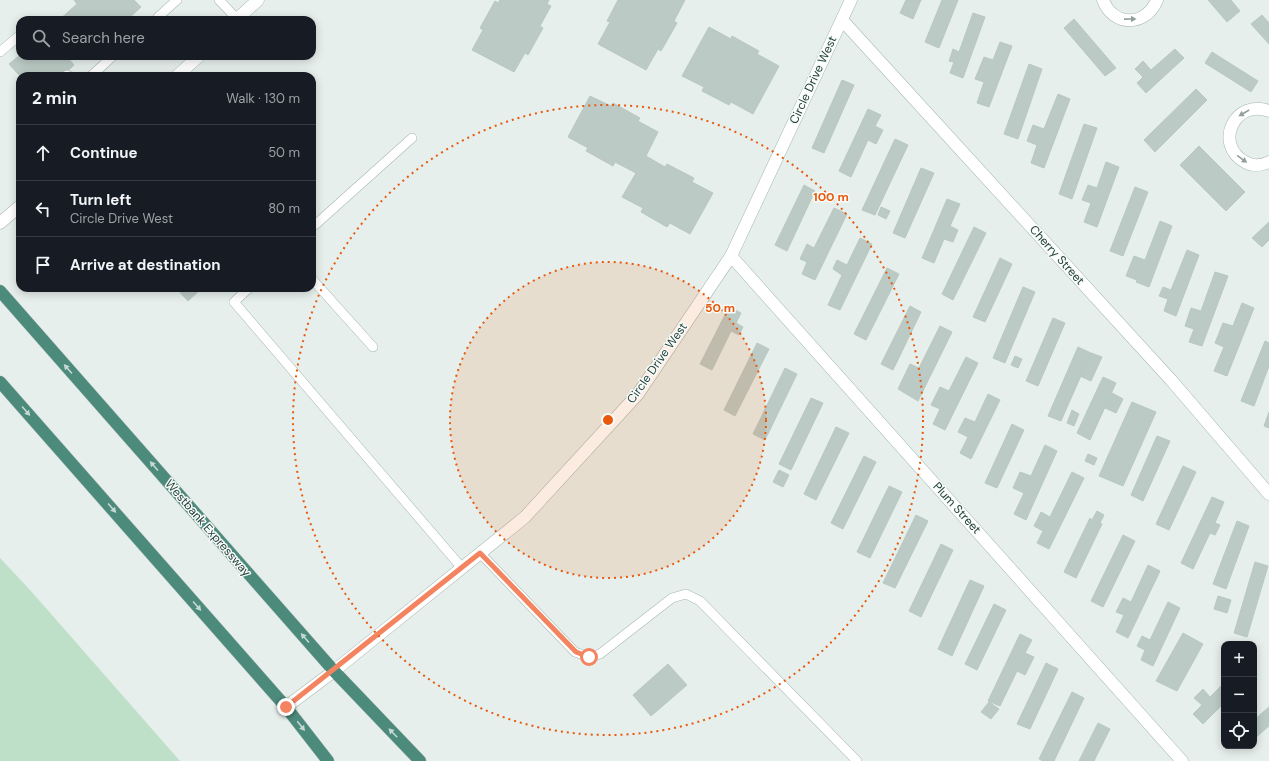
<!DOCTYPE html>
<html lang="en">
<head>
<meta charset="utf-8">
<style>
	:root { --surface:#171b24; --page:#20242c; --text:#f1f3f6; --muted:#9ea1a6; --line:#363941 }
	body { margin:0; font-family:"DM Sans",sans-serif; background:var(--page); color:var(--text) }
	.controls { position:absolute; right:12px; bottom:12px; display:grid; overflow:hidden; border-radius:8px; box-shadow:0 2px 10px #0003 }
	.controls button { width:36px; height:36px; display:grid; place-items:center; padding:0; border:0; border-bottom:1px solid var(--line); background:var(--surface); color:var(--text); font:20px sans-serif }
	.stop { position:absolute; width:12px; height:12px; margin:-9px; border:3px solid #f4845f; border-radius:50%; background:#fff }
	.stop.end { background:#f4845f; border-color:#fff; box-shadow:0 1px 4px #0008 }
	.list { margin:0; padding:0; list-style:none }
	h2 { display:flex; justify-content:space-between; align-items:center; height:52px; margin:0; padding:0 16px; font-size:17px }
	h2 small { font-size:13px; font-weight:400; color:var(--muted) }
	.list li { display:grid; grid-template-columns:26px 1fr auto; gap:12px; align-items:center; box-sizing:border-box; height:56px; padding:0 16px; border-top:1px solid var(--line) }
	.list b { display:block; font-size:15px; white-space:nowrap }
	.list p { margin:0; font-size:13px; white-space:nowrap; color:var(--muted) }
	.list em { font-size:13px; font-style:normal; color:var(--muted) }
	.icon { flex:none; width:22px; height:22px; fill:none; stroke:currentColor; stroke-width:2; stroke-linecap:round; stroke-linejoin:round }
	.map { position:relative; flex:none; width:1269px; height:761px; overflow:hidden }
	.search { position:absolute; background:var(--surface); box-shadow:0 2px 10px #0003; left:16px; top:16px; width:300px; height:44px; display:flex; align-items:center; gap:10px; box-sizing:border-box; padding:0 14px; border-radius:12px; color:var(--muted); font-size:15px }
	.panel { position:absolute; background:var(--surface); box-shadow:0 2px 10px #0003; left:16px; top:72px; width:300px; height:220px; border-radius:12px }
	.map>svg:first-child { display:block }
</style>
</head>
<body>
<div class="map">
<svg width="1269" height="761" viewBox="0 0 1269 761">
	<rect width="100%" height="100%" fill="#e6efeb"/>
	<path fill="#bfe0c8" d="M0 558 30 590 180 761H0Z"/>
	<g fill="#bbcac4" stroke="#b8c9c2">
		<path d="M74 0H134L141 7 127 20H59L77 4Z"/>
		<path d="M500 0H549L547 4 551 6 540 26 543 28 528 55 525 53 514 72 472 50 483 30 480 28 495 1 498 3Z"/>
		<path d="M618 0H685L674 21 677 23 661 51 658 49 646 70 598 44 610 22 607 21Z"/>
		<path d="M906 0H921L913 19 900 13Z"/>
		<path d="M942 0H958L939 48 925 42Z"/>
		<path d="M1208 0H1231L1240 11 1227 22Z"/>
		<path d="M973 13 985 17 963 78 950 73 954 62 949 61 953 49 959 52Z"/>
		<path d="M1262 15 1269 23V44L1251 24Z"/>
		<path d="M1074 19 1116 68 1105 76 1064 28Z"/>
		<path d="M709 27 731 39 732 36 759 51 757 54 779 66 753 114 731 102 729 105 702 91 704 87 682 76Z"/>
		<path d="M1000 42 1012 46 989 107 977 103 984 82 975 79 984 57 993 60Z"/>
		<path d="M1175 49 1184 58 1146 93 1137 83 1143 77 1135 69 1143 61 1151 70Z"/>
		<path d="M1212 52 1258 81 1251 92 1205 63Z"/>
		<path d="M20 55V56H66L74 65 62 76H20L9 64Z"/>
		<path d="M1029 64 1042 69 1018 139 1004 134Z"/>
		<path d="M842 80 854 85 824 153 812 148Z"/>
		<path d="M1196 89 1207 100 1155 152 1144 140Z"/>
		<path d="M1058 94 1070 99 1044 168 1031 163 1037 145 1027 141 1033 125 1044 129Z"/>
		<path d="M590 96 611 106 613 103 640 118 638 121 658 132 646 156 665 167 667 164 694 178 692 182 713 193 690 234 670 223 667 227 641 212 643 208 622 197 636 173 615 162 613 166 586 151 588 148 568 137Z"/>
		<path d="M868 109 881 115 875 126 883 130 876 144 868 140 851 177 839 171Z"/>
		<path d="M1084 124 1097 128 1072 199 1059 194Z"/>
		<path d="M895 139 908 145 875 215 862 210Z"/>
		<path d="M1199 146 1245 192 1226 211 1180 165Z"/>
		<path d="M1106 162 1119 167 1097 227 1084 222 1091 203 1082 200 1088 185 1097 188Z"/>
		<path d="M921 168 934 173 905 238 893 233Z"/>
		<path d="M804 185 815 191 787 251 775 245Z"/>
		<path d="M1135 187 1148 192 1123 256 1110 251Z"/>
		<path d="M947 199 960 204 950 226 958 230 953 242 944 239 934 263 922 258Z"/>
		<path d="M881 207 890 211 886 219 878 215Z"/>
		<path d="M834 208 847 214 815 280 802 274 807 262 800 259 807 244 814 248Z"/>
		<path d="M1160 221 1172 226 1149 287 1136 282 1137 280 1126 276 1134 256 1145 260Z"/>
		<path d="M1269 222V240L1262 247 1252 238Z"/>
		<path d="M974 227 986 233 953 300 942 294Z"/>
		<path d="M860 238 872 244 840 310 828 305 842 275 833 269 837 260 847 265Z"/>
		<path d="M1187 250 1199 255 1176 316 1164 311 1168 299 1159 296 1163 287 1171 290Z"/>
		<path d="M1000 258 1012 264 985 322 973 317Z"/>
		<path d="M887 268 899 274 866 340 854 334Z"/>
		<path d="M1215 272 1228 276 1202 346 1189 342 1194 329 1185 326 1191 308 1201 311Z"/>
		<path d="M1023 287 1035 292 1005 363 993 358Z"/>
		<path d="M176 288H202L188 301Z"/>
		<path d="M1242 303 1254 308 1227 376 1214 371 1224 347 1215 343 1223 323 1233 326Z"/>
		<path d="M910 306 921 312 893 370 881 364Z"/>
		<path d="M729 307 741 313 736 323 743 327 739 335 731 331 712 370 700 364Z"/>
		<path d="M1053 318 1065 323 1038 386 1026 381Z"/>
		<path d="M940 326 952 332 918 401 898 389 910 364 919 368Z"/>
		<path d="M1265 341 1269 343V366L1254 406 1241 401Z"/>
		<path d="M757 343 769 349 735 416 724 410Z"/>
		<path d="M1078 347 1091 353 1061 421 1048 416Z"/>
		<path d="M1091 353 1102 357 1091 381 1080 376Z"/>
		<path d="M1015 356 1022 359 1018 368 1011 365Z"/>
		<path d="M966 357 978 363 945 430 933 424 940 409 931 405 940 387 949 391Z"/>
		<path d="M785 368 797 374 765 440 753 434Z"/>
		<path d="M1103 377 1116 383 1090 440 1077 433Z"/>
		<path d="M1112 393 1123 399 1116 413 1105 408Z"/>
		<path d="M988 394 1000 400 971 459 960 453 968 437 958 432 965 418 975 422Z"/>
		<path d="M811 398 823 403 791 470 779 464Z"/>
		<path d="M1132 402 1156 412 1123 486 1099 476Z"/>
		<path d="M1072 410 1079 414 1074 426 1067 423Z"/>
		<path d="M1269 412V428L1264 426Z"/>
		<path d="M1012 424 1024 430 997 488 985 483Z"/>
		<path d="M836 427 849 433 816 500 804 494Z"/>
		<path d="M1157 436 1170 441 1143 501 1131 495Z"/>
		<path d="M1045 445 1057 451 1026 520 1014 514 1024 493 1013 488 1020 472 1031 476Z"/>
		<path d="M1088 454 1097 458 1094 465 1085 461Z"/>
		<path d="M864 456 876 462 843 529 831 523Z"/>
		<path d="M1183 466 1196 472 1169 530 1156 524Z"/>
		<path d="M779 470 789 475 783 487 773 482Z"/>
		<path d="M1072 472 1084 478 1049 549 1037 543 1043 531 1034 526 1041 512 1050 517Z"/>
		<path d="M889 486 902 492 870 558 857 552Z"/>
		<path d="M1212 497 1224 502 1215 523 1220 525 1215 535 1210 533 1193 569 1181 563Z"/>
		<path d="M1097 511 1104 515 1100 523 1102 524 1076 578 1064 572 1090 518 1092 520Z"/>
		<path d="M916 515 928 521 895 588 883 583Z"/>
		<path d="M1237 521 1249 526 1226 589 1213 584Z"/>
		<path d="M1123 535 1135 541 1103 607 1091 601Z"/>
		<path d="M941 544 953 550 921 617 909 611Z"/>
		<path d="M1255 562 1268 566 1247 637 1234 633Z"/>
		<path d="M1148 565 1160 571 1128 638 1116 632 1124 615 1116 612 1123 598 1131 602Z"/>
		<path d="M970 580 984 586 952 656 938 649Z"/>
		<path d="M1218 596 1231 600 1227 613 1214 609Z"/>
		<path d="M1168 602 1180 608 1153 666 1141 660 1145 650 1137 646 1142 636 1150 640Z"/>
		<path d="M994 604 1006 610 977 670 965 664Z"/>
		<path d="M1183 633 1203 644 1177 691 1156 681Z"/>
		<path d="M1020 634 1032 640 1025 653 1034 657 1025 675 1017 671 1000 706 988 701Z"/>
		<path d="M1046 663 1058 669 1030 729 1017 724Z"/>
		<path d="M668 664 687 685 651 716 633 695Z"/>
		<path d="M1224 683V703L1203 724 1193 714 1202 705 1194 698 1203 689 1210 697Z"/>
		<path d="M1072 692 1084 698 1054 761H1043L1039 759Z"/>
		<path d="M989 702 999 709 991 719 981 712Z"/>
		<path d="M1269 707V726L1254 739V720Z"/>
		<path d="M1098 723 1110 729 1094 761H1079Z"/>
	</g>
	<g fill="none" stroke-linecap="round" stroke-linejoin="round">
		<g stroke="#a8b8b2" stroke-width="10">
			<g id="service">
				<path d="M219 0 237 19"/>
				<path d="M158 17 177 0"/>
				<path d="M0 52 20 35"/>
				<path d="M67 75 69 76"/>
				<path d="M91 76 113 56"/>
				<path d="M315 225 412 138"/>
				<path d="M312 279 373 347"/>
				<path d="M249 288 234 302 462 568"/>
				<path d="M480 553 575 652 589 657 600 654 672 598 686 594 700 601 857 761"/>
			</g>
		</g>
		<g stroke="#a8b8b2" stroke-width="13">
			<g id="minor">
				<path d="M1103 0C1113 27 1146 27 1157 0"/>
				<path d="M236 20 258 0"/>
				<path d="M842 20 1171 380 1269 494"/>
				<path d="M177 76 199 56"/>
				<path d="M1269 111C1235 98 1213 144 1245 162 1252 166 1261 166 1269 162"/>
				<path d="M0 223 20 206"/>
				<path d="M731 256 1182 761"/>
				<path d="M286 707 334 671 525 517 638 394 731 256 851 0"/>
			</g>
		</g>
		<g stroke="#c2cac8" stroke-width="13">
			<g id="trunk">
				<path d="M0 291 334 671 420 761"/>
				<path d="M0 382 286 707 328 761"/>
			</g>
		</g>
		<use href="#service" stroke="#fff" stroke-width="9"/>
		<use href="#minor" stroke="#fff" stroke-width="12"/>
		<use href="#trunk" stroke="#4c8a7c" stroke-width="12"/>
	</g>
	<defs><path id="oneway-solid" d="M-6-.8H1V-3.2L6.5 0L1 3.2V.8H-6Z"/></defs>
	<g fill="#92a09c">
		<use href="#oneway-solid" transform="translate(1130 19) rotate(-1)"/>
		<use href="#oneway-solid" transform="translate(1244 113) rotate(150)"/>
		<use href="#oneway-solid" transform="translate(1242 159) rotate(36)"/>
	</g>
	<g fill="#c4d9d4">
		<use href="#oneway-solid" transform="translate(68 369) rotate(-131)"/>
		<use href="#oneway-solid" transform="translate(26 411) rotate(49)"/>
		<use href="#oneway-solid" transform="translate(154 466) rotate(-131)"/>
		<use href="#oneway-solid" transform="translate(112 508) rotate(49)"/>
		<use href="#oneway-solid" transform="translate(197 606) rotate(49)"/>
		<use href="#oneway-solid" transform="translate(305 638) rotate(-131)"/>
		<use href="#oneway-solid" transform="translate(301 726) rotate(52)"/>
		<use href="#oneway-solid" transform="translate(393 733) rotate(-134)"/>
	</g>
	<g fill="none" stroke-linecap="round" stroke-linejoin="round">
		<path stroke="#f4845f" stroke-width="5" d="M286 707 480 553 576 652 589 657"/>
	</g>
	<circle cx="608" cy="420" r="158" fill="#e8590c" fill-opacity=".12"/>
	<g fill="none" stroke="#e8590c" stroke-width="2" stroke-dasharray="2 4">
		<circle cx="608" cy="420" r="158"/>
		<circle cx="608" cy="420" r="315"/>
	</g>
	<g text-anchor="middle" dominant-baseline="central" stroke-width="3" stroke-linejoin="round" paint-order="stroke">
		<g font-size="12" fill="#24423a" stroke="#f7fbf9">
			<text transform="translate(813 80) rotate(-65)">Circle Drive West</text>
			<text transform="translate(1057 255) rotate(48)">Cherry Street</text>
			<text transform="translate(657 363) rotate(-55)">Circle Drive West</text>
			<text transform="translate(957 508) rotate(48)">Plum Street</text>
			<text transform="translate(208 528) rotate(49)">Westbank Expressway</text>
		</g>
	</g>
	<circle cx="608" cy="420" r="6" fill="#e8590c" stroke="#f7fbf9" stroke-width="2"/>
	<g font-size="12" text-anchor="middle" font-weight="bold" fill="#e8590c" stroke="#f7fbf9" stroke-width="3" stroke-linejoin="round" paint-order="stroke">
		<text x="831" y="201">100 m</text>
		<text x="720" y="312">50 m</text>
	</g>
</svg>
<div class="controls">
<button>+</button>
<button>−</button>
<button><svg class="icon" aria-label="locate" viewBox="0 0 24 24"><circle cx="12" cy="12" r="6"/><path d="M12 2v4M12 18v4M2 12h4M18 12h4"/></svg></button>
</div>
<div class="stop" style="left:589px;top:657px"></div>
<div class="stop end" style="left:286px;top:707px"></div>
<div class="search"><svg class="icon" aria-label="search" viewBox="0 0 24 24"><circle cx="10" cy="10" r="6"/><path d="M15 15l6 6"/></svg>Search here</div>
<section class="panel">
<h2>2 min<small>Walk · 130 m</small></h2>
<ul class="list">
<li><svg class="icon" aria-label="ahead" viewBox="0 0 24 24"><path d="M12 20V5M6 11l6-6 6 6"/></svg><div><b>Continue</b></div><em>50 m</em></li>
<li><svg class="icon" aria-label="left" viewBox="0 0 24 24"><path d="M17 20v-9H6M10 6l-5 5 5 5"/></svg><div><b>Turn left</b><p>Circle Drive West</p></div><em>80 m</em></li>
<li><svg class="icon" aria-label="arrive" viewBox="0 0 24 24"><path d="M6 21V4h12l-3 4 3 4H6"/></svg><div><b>Arrive at destination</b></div></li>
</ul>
</section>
</div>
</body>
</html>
